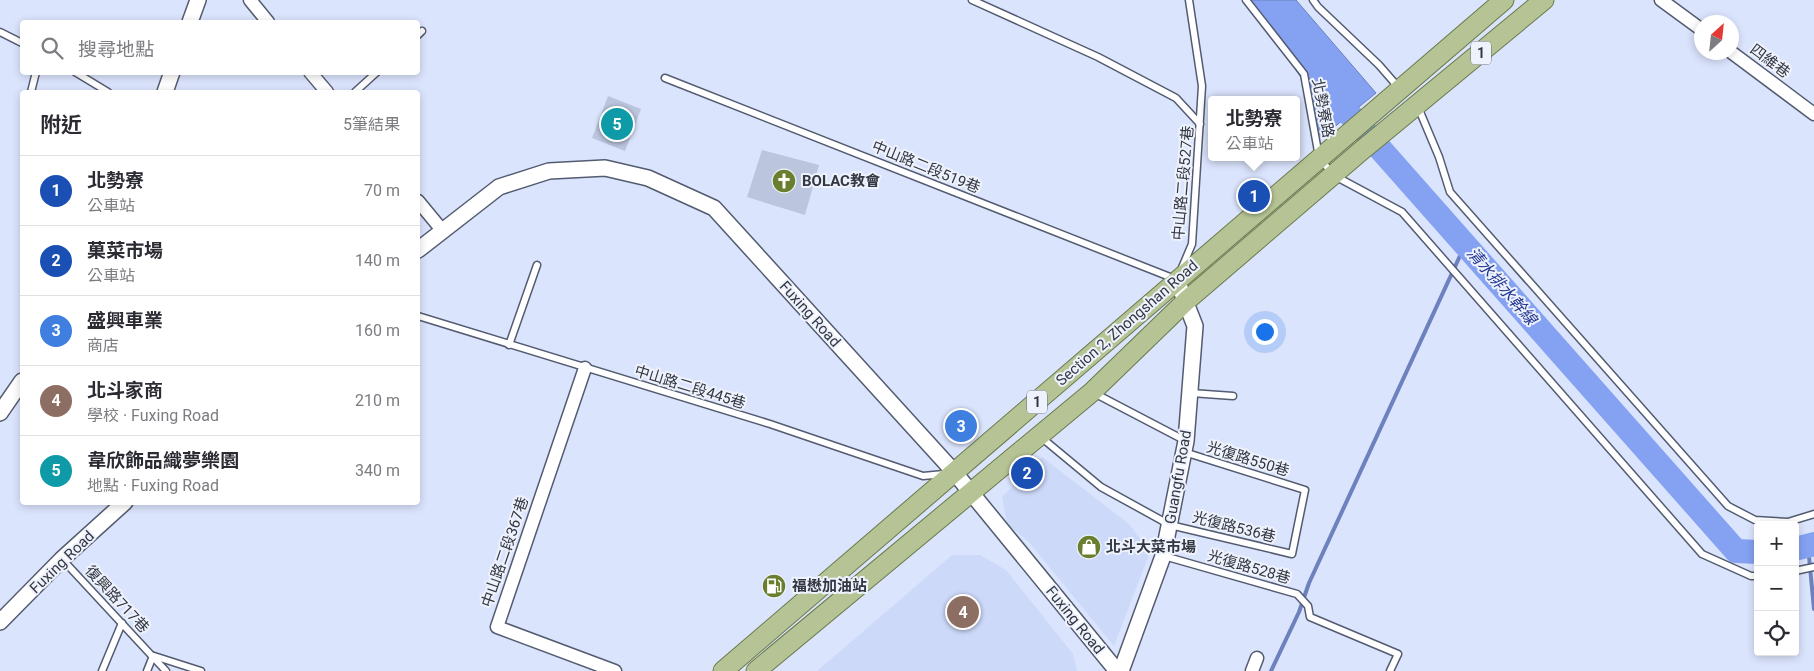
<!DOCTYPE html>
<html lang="zh-TW">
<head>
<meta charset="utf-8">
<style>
	:root { --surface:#fff; --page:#f2f2f3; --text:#2b2b33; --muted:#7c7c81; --line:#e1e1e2; --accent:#111827 }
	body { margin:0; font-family:Roboto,"Noto Sans TC",sans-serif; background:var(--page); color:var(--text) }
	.controls { position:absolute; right:15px; bottom:15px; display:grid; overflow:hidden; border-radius:5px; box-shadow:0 2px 8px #0003 }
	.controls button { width:45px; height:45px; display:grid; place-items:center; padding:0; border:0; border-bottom:1px solid var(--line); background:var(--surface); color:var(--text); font:25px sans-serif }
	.compass { position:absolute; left:1694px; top:15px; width:45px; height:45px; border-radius:50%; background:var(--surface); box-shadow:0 2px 8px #0003; rotate:27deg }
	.you { position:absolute; left:1264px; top:331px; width:18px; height:18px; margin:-12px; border:4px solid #fff; border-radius:50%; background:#1a73e8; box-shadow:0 0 0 8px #1a73e833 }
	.badge { display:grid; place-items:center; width:32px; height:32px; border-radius:50%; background:var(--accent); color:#fff; font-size:16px; font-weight:700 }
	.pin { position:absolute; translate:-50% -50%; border:2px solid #fff; box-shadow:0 1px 5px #0006 }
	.popup { position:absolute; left:1208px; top:96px; width:92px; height:65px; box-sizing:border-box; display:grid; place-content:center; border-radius:5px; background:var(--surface); filter:drop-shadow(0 1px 4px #0005); font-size:16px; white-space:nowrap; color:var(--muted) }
	.popup b { font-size:19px; color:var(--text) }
	.popup::after { content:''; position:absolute; left:50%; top:100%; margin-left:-10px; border:10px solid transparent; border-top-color:var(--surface) }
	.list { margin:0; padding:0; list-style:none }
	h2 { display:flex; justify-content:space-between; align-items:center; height:65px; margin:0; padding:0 20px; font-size:21px }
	h2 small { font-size:16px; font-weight:400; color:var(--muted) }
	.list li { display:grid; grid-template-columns:32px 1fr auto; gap:15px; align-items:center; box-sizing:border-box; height:70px; padding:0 20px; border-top:1px solid var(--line) }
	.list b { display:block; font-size:19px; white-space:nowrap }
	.list p { margin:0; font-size:16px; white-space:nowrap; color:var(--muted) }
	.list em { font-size:16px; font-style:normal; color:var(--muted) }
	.icon { flex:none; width:28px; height:28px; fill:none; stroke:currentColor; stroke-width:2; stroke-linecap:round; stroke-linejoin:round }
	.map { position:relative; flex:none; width:1814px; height:671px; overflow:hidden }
	.search { position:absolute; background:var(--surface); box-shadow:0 2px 8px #0003; left:20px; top:20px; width:400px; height:55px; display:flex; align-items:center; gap:12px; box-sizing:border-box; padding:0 18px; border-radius:5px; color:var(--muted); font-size:19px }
	.panel { position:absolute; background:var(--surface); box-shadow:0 2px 8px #0003; left:20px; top:90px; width:400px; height:415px; border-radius:5px }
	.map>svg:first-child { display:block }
</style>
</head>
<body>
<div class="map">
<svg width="1814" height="671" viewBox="0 0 1814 671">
	<rect width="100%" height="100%" fill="#dbe4fd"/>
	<g fill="#cdd9f9">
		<path d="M1042 457 1129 524 1150 552 1114 646 1028 541 1007 524 1002 497Z"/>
		<path d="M952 555H980L1006 570 1073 654 1077 671H817Z"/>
	</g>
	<path fill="#84a1f2" stroke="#6c81bd" d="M1249 0H1296L1376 93 1321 138 1302 79Z"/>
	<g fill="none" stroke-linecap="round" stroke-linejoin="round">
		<g stroke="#6c81bd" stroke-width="4">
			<path d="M1808 546 1814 609"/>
			<path d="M1271 671 1299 612 1309 583 1465 245"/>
		</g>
		<g stroke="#84a1f2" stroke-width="24">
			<path d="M1329 91 1736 551 1758 552"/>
			<path d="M1795 549 1814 544"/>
		</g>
	</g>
	<g fill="#bcc5de">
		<path d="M608 96 641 109 625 151 592 138Z"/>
		<path d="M762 150 819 165 805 215 747 197Z"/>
	</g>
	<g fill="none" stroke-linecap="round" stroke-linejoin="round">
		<g stroke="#535b70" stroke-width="9">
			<g id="service">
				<path d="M972 0 1098 57 1176 98 1200 124"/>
				<path d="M1246 0 1304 74 1319 157 1333 175 1402 212 1702 554 1751 576H1758"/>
				<path d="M1313 0 1318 7 1379 65 1399 88"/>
				<path d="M0 32 22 43"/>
				<path d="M418 35 422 31"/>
				<path d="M75 72 108 92"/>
				<path d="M665 78 1175 279"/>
				<path d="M31 92 36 72"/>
				<path d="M355 92 377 72"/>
				<path d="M1418 107 1439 157 1450 192 1728 506 1755 520 1788 522 1814 514"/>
				<path d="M1181 270 1192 244 1202 86 1189 0"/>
				<path d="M418 316 770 424 923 476 944 474"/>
				<path d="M509 345 537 265"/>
				<path d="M1094 393 1184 440"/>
				<path d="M1191 393 1233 396"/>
				<path d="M1042 438 1101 487 1170 525 1292 554 1305 490 1184 452"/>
				<path d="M1164 556 1297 594 1308 606 1310 617 1398 654 1390 671"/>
				<path d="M62 559 166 671"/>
				<path d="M1795 571 1814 567"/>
				<path d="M154 656 201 671"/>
				<path d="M102 671 122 623"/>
				<path d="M147 671 153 656"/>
			</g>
		</g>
		<g stroke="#535b70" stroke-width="15">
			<g id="minor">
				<path d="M250 0 268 22"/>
				<path d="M1661 0 1702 30"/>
				<path d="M1731 52 1814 114"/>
				<path d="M310 72 327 92"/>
				<path d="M418 201 442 230"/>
				<path d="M585 368 497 627 615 671"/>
				<path d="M1252 671 1257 658"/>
			</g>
		</g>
		<g stroke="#535b70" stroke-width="18">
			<g id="tertiary">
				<path d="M190 22 198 0"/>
				<path d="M165 92 172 72"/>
				<path d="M418 250 499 187 549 171 605 168 648 178 714 208 955 473 1117 671"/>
				<path d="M0 413 22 381"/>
				<path d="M0 622 62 559 125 502"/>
				<path d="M1121 671 1163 556 1186 441 1195 326 1177 280"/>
			</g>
		</g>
		<g stroke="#69794a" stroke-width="21">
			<g id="primary">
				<path d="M723 671 1504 0"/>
				<path d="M756 671 1092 392 1186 301 1361 151 1544 0"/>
			</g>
		</g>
		<use href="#service" stroke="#fff" stroke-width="6"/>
		<use href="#minor" stroke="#fff" stroke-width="12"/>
		<use href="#tertiary" stroke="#fff" stroke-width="15"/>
		<use href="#primary" stroke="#b6c495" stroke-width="19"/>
	</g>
	<defs>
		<g id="church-disc" transform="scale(1.25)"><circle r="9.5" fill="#697e2f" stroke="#eef2fc"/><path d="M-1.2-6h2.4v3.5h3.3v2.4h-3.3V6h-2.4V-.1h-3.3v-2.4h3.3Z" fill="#fff"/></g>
		<g id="shop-disc" transform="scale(1.25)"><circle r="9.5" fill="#697e2f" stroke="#eef2fc"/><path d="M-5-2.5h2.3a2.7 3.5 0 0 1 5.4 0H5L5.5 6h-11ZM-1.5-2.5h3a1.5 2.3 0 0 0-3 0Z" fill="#fff"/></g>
		<g id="fuel-disc" transform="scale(1.25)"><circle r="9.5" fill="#697e2f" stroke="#eef2fc"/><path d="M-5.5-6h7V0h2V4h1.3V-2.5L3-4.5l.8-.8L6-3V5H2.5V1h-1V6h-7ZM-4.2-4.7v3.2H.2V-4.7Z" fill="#fff"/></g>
	</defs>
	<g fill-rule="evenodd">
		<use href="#church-disc" x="784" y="181"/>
		<use href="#shop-disc" x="1089" y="547"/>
		<use href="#fuel-disc" x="774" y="586"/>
	</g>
	<g text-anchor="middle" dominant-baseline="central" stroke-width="4" stroke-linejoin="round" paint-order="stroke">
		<g fill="#eef2fc" stroke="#6b6f79" stroke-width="1">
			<rect x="1471" y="41.5" width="20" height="23" rx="4"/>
			<rect x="1027" y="390.5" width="20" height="23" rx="4"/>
		</g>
		<g font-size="14" font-weight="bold" fill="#333741">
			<text x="1481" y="53">1</text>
			<text x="1037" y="402">1</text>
		</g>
		<g font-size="15" fill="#333741" stroke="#eef2fc">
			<text transform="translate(1770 61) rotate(37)">四維巷</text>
			<text transform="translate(1323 108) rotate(79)">北勢寮路</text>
			<text transform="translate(926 167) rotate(22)">中山路二段519巷</text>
			<text transform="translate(1183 183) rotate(-85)">中山路二段527巷</text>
			<text transform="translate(810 314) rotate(48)">Fuxing Road</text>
			<text transform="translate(1127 323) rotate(-41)">Section 2, Zhongshan Road</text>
			<text transform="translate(690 387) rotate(17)">中山路二段445巷</text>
			<text transform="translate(1248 459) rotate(17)">光復路550巷</text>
			<text transform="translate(1178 477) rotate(-80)">Guangfu Road</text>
			<text transform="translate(1234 527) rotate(14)">光復路536巷</text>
			<text transform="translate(505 552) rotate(-71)">中山路二段367巷</text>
			<text transform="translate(62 562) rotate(-44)">Fuxing Road</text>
			<text transform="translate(1249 567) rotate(16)">光復路528巷</text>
			<text transform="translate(117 599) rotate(47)">復興路717巷</text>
			<text transform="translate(1075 620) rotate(51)">Fuxing Road</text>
		</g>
		<g font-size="15" font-weight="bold" fill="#333741" stroke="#eef2fc" text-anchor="start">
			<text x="802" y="181">BOLAC教會</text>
			<text x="1106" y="547">北斗大菜市場</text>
			<text x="792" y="586">福懋加油站</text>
		</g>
		<g font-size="16" font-style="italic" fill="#213591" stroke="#eef2fc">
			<text transform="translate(1502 286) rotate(49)">清水排水幹線</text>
		</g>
	</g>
</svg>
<div class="controls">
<button>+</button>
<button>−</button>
<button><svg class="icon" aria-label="locate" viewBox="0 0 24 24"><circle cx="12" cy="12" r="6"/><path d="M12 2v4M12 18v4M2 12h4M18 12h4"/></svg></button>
</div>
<svg class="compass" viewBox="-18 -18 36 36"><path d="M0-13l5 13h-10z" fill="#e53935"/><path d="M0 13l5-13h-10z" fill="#7c7c81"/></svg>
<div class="you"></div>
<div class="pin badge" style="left:1254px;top:196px;background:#1a4fb4">1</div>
<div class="popup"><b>北勢寮</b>公車站</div>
<div class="pin badge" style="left:1027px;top:473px;background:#1a4fb4">2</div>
<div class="pin badge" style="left:961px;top:426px;background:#3f7fe0">3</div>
<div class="pin badge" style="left:963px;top:612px;background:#8d6e63">4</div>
<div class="pin badge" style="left:617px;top:124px;background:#0f9aa8">5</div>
<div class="search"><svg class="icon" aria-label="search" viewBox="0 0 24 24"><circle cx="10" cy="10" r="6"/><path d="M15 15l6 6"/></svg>搜尋地點</div>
<section class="panel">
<h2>附近<small>5筆結果</small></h2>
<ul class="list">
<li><span class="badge" style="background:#1a4fb4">1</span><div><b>北勢寮</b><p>公車站</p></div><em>70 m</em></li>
<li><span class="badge" style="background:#1a4fb4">2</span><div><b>菓菜市場</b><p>公車站</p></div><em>140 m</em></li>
<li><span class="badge" style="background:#3f7fe0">3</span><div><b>盛興車業</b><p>商店</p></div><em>160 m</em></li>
<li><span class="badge" style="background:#8d6e63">4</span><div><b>北斗家商</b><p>學校 · Fuxing Road</p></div><em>210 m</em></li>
<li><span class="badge" style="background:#0f9aa8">5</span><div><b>韋欣飾品織夢樂園</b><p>地點 · Fuxing Road</p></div><em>340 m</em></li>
</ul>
</section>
</div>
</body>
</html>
